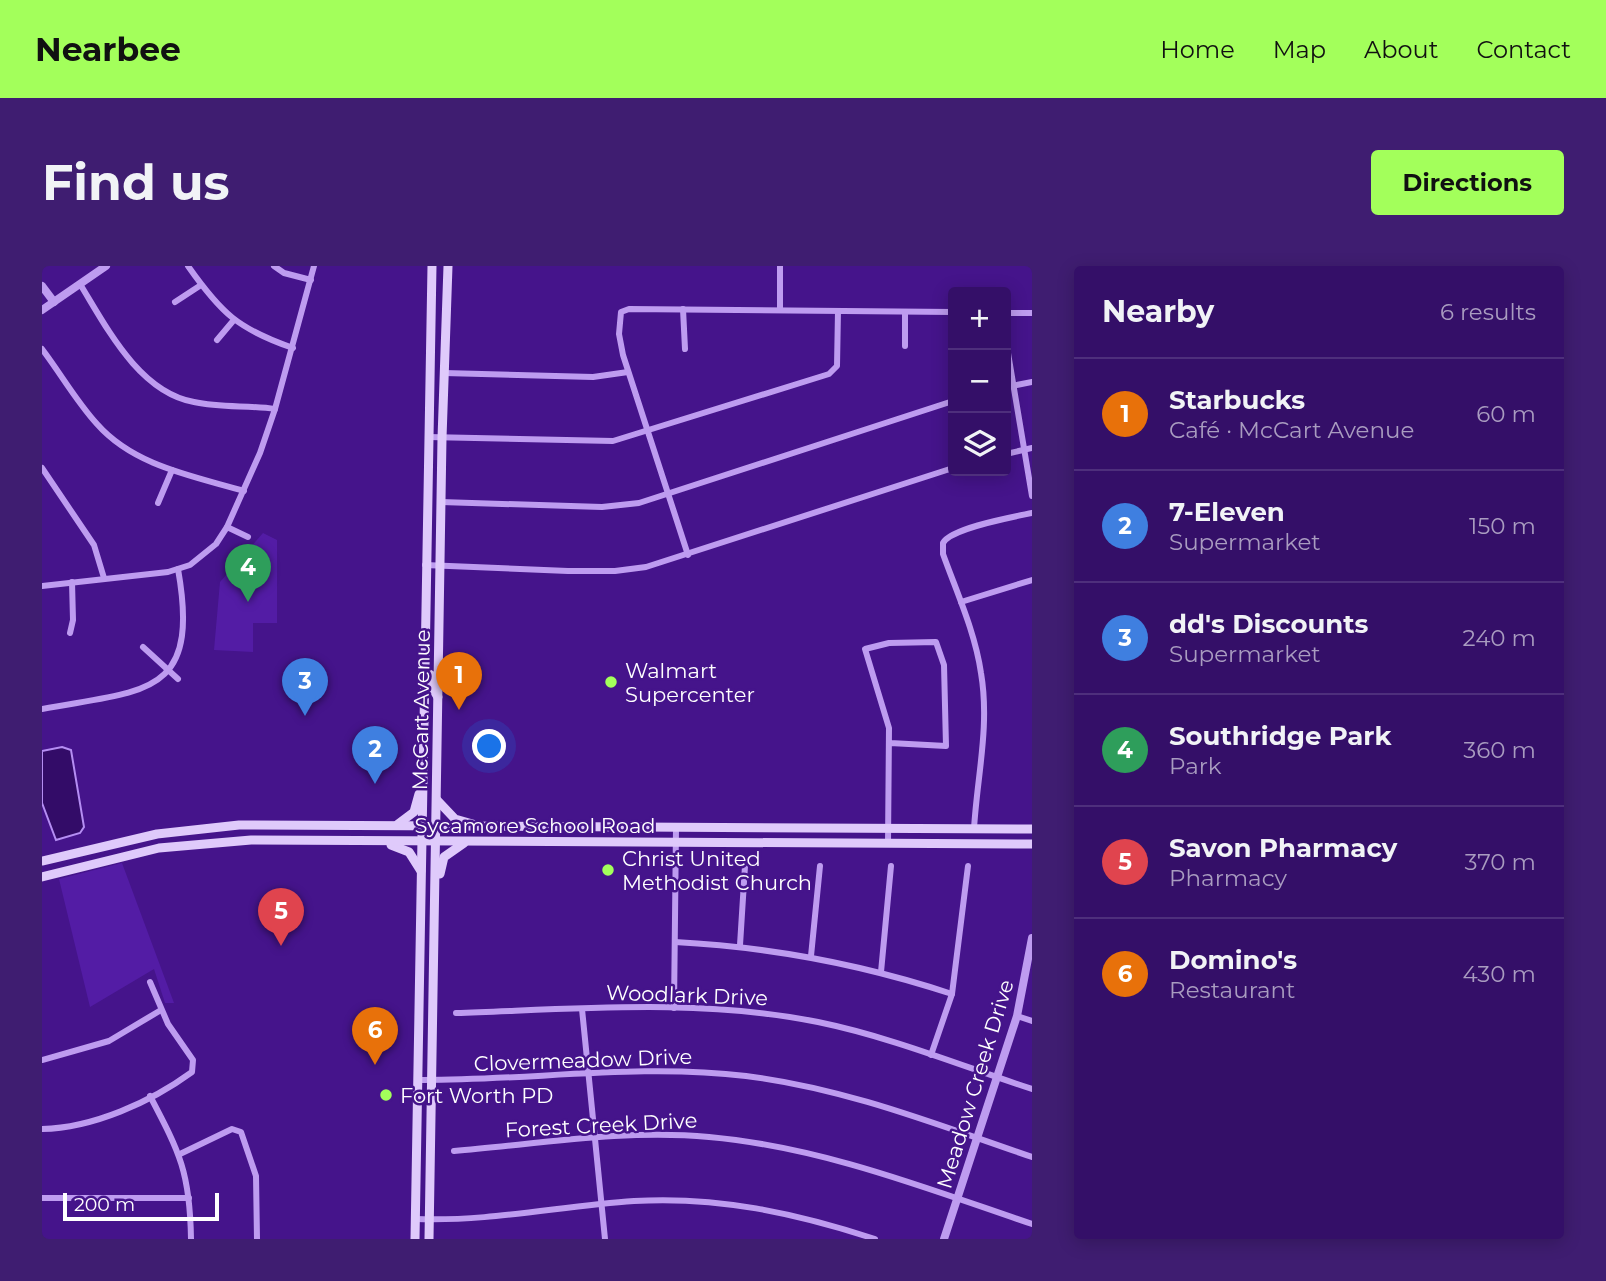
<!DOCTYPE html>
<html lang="en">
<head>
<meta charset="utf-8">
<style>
	:root { --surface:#340f68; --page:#3f1d71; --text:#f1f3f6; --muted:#a99cc0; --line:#4e2f7c; --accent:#a3ff5b }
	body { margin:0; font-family:Montserrat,sans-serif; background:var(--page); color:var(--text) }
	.controls { position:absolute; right:21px; top:21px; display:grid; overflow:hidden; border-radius:7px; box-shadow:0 4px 18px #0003 }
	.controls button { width:63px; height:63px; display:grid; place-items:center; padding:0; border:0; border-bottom:2px solid var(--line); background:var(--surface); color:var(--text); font:35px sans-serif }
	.scale { position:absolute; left:21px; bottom:18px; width:156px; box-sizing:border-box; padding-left:7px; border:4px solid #fff; border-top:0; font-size:19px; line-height:24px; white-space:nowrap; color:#fff; -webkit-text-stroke:5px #45148b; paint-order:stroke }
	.you { position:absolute; left:448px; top:481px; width:24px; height:24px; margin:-18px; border:5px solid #fff; border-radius:50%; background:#1a73e8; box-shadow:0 0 0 10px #1a73e833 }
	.badge { display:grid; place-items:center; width:46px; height:46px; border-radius:50%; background:var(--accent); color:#fff; font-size:23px; font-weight:700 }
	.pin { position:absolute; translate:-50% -58px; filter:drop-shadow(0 2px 4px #0008) }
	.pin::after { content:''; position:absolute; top:37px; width:24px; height:21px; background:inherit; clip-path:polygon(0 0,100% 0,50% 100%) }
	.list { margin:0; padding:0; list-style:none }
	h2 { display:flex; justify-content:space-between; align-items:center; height:91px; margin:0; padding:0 28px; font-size:30px }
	h2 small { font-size:23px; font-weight:400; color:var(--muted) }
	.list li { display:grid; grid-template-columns:46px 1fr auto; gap:21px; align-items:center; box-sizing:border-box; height:112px; padding:0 28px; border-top:2px solid var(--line) }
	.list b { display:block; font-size:26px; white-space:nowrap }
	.list p { margin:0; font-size:23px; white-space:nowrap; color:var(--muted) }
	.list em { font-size:23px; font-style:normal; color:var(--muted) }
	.icon { flex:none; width:38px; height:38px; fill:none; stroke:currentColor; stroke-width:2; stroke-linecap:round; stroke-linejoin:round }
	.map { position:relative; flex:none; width:990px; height:973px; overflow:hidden; border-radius:7px }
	header { display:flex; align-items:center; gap:42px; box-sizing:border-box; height:98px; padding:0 35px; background:var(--accent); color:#111 }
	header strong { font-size:33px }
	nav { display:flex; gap:38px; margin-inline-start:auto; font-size:24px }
	.intro { display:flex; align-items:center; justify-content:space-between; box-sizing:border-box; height:168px; padding:0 42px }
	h1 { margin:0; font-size:49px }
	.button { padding:18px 32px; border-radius:7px; background:var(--accent); color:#111; font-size:24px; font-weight:700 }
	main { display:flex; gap:42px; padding:0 42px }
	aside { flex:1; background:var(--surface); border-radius:7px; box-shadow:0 4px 18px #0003 }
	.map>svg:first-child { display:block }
</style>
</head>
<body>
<header>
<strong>Nearbee</strong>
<nav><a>Home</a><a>Map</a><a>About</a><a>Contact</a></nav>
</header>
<div class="intro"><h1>Find us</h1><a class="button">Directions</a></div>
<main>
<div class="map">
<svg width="990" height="973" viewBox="0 0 990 973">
	<rect width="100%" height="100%" fill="#45148b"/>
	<g fill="#531ca5">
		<path d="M221 267 235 274V357H211V386L172 384 178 316Z"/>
		<path d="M80 597 132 737H123L112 703 48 741 17 613Z"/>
	</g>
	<path fill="#330c68" stroke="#b58ef3" stroke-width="2" d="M20 481 29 484 42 561 38 567 14 574 0 537V485Z"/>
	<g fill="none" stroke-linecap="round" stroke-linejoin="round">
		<g stroke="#be9cf0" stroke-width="6">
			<path d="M146 0C179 47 196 63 251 82"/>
			<path d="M232 0 242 7 269 14"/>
			<path d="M38 18C65 62 97 126 152 136 179 142 206 139 233 143"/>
			<path d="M133 36 159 19"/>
			<path d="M641 43 643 83"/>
			<path d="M738 44V0"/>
			<path d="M863 46V80"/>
			<path d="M964 47H990"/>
			<path d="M965 47 966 87 990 230"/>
			<path d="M175 74 191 55"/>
			<path d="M0 83C19 108 34 135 55 158 92 200 151 210 202 225"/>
			<path d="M402 107 551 111 586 106"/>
			<path d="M964 121 990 116"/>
			<path d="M386 171 571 175 787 108 795 100 796 45"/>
			<path d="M964 188 990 182"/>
			<path d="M0 202 52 279 62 312"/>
			<path d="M399 236 560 241 597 237 911 135"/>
			<path d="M116 237 130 204"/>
			<path d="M185 261 206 271"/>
			<path d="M646 289 581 89 577 68 579 46 587 43 911 46"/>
			<path d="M383 299 526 305H573L604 301 911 202"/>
			<path d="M0 320 126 306 148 299 174 278 185 261 218 187 233 143 272 0"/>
			<path d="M919 336 990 314"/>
			<path d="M28 367 31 354 30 316"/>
			<path d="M101 381 136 413"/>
			<path d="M0 443C102 424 159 432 136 303"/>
			<path d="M932 563C935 511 948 460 939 407 933 366 915 327 901 288V277C909 262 971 251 990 247"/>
			<path d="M846 578 847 462 823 383 847 377 894 376 902 399 904 480 848 477"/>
			<path d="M633 676C729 681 819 698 910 728"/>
			<path d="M698 679 703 600"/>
			<path d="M769 690 778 600"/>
			<path d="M839 706 849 600"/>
			<path d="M632 742 634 562"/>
			<path d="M540 743 563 973"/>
			<path d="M414 747C534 743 658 732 776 756 849 771 920 800 990 823"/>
			<path d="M975 750 990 755"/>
			<path d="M889 789 910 728 926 600"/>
			<path d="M0 794 67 775 119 744"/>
			<path d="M375 814C485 815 595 797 704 810 803 822 896 859 990 891"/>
			<path d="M108 830C138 887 148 907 149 973"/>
			<path d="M0 863C51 862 109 836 150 806L151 794 126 758 108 716"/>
			<path d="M412 885C496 878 583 863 667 871 779 881 884 922 990 958"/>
			<path d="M138 888 190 863 199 866 214 910 215 973"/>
			<path d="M0 932H147"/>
			<path d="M373 953C447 956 518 940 592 935 675 930 754 947 833 973"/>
		</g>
		<g stroke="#be9cf0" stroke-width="8">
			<path d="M0 20 12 36"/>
			<path d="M0 44 64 0"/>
			<path d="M902 973 975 750 990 672"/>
		</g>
		<g stroke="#dfcafb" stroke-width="9">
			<path d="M381 404 389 409 391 423 396 431"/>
			<path d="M395 534 413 553 434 559"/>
			<path d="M356 558 372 546 377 528"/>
			<path d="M349 579 367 586 379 605"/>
			<path d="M0 595 115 568 197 559 990 563"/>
			<path d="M398 608 402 591 422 577"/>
			<path d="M0 611 117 582 209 574 990 578"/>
			<path d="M373 973 390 0"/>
			<path d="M387 973 400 172 406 0"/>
		</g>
	</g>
	<g fill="#a3ff5b" stroke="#45148b" stroke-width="2.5">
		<circle cx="569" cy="416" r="7"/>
		<circle cx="566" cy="604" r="7"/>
		<circle cx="344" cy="829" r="7"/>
	</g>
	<g text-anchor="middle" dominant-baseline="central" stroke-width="5" stroke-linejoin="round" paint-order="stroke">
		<g font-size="21" fill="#fff" stroke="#45148b" text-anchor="start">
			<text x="583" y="404">Walmart<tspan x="583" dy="24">Supercenter</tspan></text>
			<text x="580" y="592">Christ United<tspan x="580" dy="24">Methodist Church</tspan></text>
			<text x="358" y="829">Fort Worth PD</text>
		</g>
		<g font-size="21" fill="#fff" stroke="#45148b">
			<text transform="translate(379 444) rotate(-89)">McCart Avenue</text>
			<text x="493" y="559">Sycamore School Road</text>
			<text transform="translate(645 729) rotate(2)">Woodlark Drive</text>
			<text transform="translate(541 794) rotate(-2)">Clovermeadow Drive</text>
			<text transform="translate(933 818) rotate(-73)">Meadow Creek Drive</text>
			<text transform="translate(559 859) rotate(-3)">Forest Creek Drive</text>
		</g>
	</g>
</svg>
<div class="controls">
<button>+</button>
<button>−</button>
<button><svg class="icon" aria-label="layers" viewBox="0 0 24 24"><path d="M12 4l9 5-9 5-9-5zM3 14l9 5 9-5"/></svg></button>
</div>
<div class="scale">200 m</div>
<div class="you"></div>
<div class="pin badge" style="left:417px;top:444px;background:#e8710a">1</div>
<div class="pin badge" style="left:333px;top:518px;background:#3f7fe0">2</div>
<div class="pin badge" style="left:263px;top:450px;background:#3f7fe0">3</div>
<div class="pin badge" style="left:206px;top:336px;background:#2e9e5b">4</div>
<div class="pin badge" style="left:239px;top:680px;background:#e0444e">5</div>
<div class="pin badge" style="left:333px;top:799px;background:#e8710a">6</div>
</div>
<aside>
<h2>Nearby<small>6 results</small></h2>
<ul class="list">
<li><span class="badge" style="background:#e8710a">1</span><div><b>Starbucks</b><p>Café · McCart Avenue</p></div><em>60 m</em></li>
<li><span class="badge" style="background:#3f7fe0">2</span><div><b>7-Eleven</b><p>Supermarket</p></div><em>150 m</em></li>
<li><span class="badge" style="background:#3f7fe0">3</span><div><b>dd's Discounts</b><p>Supermarket</p></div><em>240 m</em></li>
<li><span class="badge" style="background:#2e9e5b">4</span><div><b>Southridge Park</b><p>Park</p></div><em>360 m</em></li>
<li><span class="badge" style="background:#e0444e">5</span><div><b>Savon Pharmacy</b><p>Pharmacy</p></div><em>370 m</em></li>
<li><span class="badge" style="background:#e8710a">6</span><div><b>Domino's</b><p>Restaurant</p></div><em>430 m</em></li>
</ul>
</aside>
</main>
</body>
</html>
